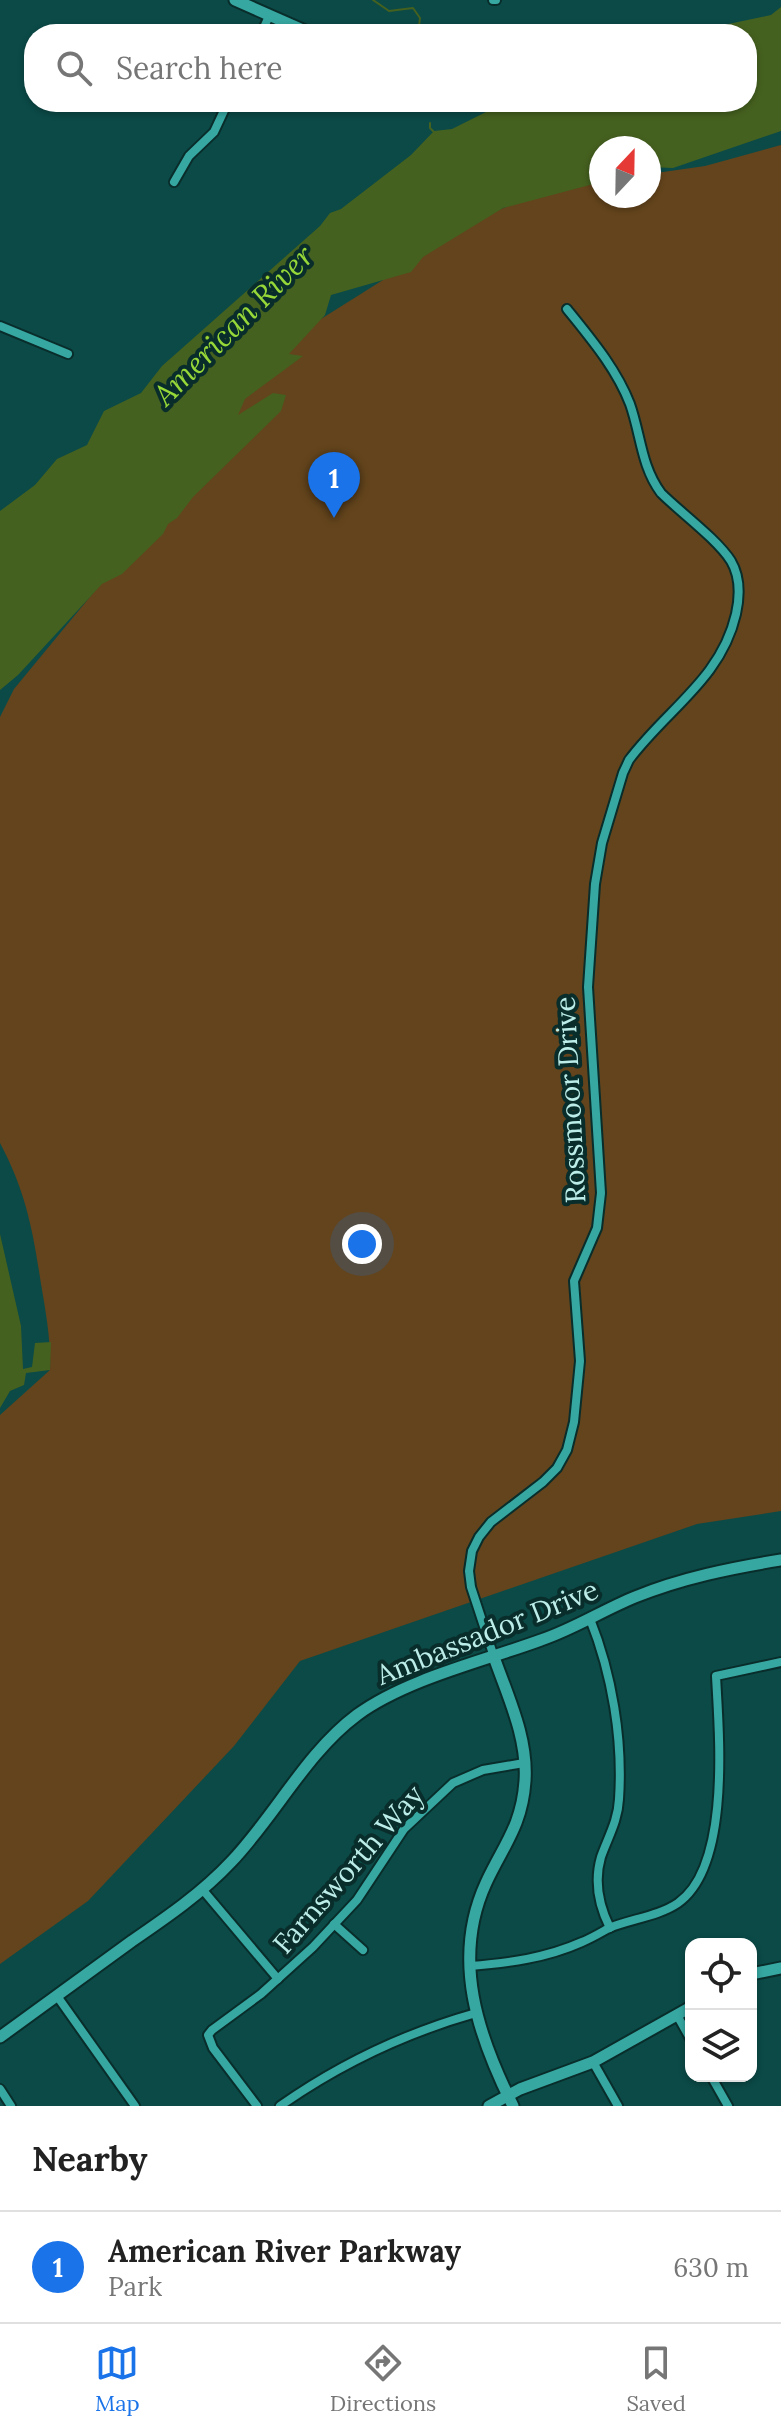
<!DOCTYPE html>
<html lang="en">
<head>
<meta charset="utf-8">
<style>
	:root { --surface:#fff; --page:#f6f6f6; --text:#222; --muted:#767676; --line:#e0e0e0; --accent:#1a73e8 }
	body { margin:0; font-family:Lora,serif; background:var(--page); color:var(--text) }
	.controls { position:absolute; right:24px; bottom:24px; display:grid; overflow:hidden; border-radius:16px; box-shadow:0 2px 6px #0004 }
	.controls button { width:72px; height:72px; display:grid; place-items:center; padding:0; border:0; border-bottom:2px solid var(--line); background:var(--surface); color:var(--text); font:40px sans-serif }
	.compass { position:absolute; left:589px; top:136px; width:72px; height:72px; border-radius:50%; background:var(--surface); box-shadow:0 2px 6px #0004; rotate:22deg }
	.you { position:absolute; left:362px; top:1244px; width:28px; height:28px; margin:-20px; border:6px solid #fff; border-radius:50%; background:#1a73e8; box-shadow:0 0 0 12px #1a73e833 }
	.badge { display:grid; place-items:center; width:52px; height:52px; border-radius:50%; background:var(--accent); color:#fff; font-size:26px; font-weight:700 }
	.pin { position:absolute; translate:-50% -66px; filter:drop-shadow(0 2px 4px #0008) }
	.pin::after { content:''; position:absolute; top:42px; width:28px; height:24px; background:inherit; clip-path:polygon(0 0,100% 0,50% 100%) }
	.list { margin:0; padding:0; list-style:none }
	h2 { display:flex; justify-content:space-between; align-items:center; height:104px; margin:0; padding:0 32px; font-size:34px }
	h2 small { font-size:26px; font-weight:400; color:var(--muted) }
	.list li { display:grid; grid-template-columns:52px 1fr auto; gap:24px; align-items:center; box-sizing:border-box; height:112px; padding:0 32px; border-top:2px solid var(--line) }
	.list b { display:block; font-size:30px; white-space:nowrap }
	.list p { margin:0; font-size:26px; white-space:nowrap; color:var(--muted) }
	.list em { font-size:26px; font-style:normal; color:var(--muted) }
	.icon { flex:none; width:44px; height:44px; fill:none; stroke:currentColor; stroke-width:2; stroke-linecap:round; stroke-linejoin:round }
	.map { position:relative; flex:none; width:781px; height:2106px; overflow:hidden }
	.search { position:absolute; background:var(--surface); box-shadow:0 2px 6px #0004; left:24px; right:24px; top:24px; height:88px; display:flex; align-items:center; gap:20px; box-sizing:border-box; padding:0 28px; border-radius:32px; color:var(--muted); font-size:30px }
	.sheet { height:216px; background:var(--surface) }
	nav { display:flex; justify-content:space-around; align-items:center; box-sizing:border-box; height:112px; border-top:2px solid var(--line); background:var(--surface); font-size:22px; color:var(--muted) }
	nav a { display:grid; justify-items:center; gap:4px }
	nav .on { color:var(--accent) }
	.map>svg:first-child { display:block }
</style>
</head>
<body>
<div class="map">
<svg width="781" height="2106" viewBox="0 0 781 2106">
	<rect width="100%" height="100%" fill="#0b4a47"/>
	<path fill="#63441c" d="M781 145V1511L697 1524 300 1661 234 1746 88 1901 0 1964V1415L50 1370C51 1341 46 1313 41 1284 33 1231 26 1192 0 1143V717L14 689 122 558 203 432 305 329 488 214 556 188 601 181V196H649V174L705 166Z"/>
	<g fill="#45611f">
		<path d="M781 7V131L673 168 649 167V148H601V182L503 208 423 257 411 272 331 295 325 315 289 354 303 356 245 399 238 415 273 393 286 395 281 411 193 497 177 518 168 524 163 534 122 574 102 584 18 675 0 690V511L35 485 57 459 87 445 104 411 141 393 162 366 320 226 330 213 341 209 411 155 434 131 452 129 506 102H747V34H681L771 15Z"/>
		<path d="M0 1234 21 1326 23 1369 32 1367 35 1343 51 1342 50 1370 26 1373 24 1385 10 1391 0 1408Z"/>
	</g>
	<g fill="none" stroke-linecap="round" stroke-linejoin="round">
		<g stroke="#45611f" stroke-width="2">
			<path d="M373 0 389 11 413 8 420 18 418 34"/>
			<path d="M430 123V128L434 132"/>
		</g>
		<g stroke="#092d2b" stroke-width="12">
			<g id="minor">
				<path d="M493 0H496"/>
				<path d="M261 34 269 16"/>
				<path d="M174 182 189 156 214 132 228 102"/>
				<path d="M0 326 68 354"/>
				<path d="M590 1619C612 1674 623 1739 619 1799 618 1821 608 1837 601 1857 594 1881 599 1906 610 1928"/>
				<path d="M494 1657 471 1587 469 1571 472 1551 479 1537 491 1522 543 1482 557 1468 567 1450 574 1422 580 1361 574 1281 597 1228 601 1193 588 987 595 884 602 843 623 773 629 760C667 709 721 679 736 614 740 596 741 578 731 561 717 539 680 512 661 493 641 466 641 435 630 404 616 368 591 339 567 309"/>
				<path d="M202 1889 278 1979"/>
				<path d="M334 1924 363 1950"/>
				<path d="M470 1966C509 1963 546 1958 582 1942 592 1938 600 1933 609 1928 631 1919 659 1916 678 1903 731 1866 719 1734 716 1676L781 1662"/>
				<path d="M57 1996 135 2106"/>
				<path d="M677 2015 691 2040"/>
				<path d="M593 2062 618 2106"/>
				<path d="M711 2076 728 2106"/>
				<path d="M0 2089 11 2106"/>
				<path d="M257 2106 213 2048 208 2035 212 2030 261 1994 313 1947 357 1900 404 1829 453 1783 483 1770 524 1763"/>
				<path d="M280 2106C340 2064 405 2033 476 2013"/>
			</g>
		</g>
		<g stroke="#092d2b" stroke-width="15">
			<g id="tertiary">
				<path d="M235 0 312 34"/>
				<path d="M494 1657C508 1697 528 1738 525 1781 522 1826 503 1846 486 1883 451 1959 478 2036 513 2106"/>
				<path d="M751 1974 781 1968"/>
				<path d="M0 2037C44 2005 88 1973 132 1941 167 1917 202 1893 231 1862 275 1816 306 1753 357 1715 406 1679 484 1661 541 1640 574 1629 603 1610 635 1597 682 1578 731 1568 781 1560"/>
				<path d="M489 2106 520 2089 593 2062 691 2007"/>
			</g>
		</g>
		<use href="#minor" stroke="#37a7a1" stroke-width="8"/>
		<use href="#tertiary" stroke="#37a7a1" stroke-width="11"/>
	</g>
	<g text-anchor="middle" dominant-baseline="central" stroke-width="8" stroke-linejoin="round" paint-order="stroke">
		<g font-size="28" fill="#bcede8" stroke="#092d2b">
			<text transform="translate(570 1100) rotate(-93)">Rossmoor Drive</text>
			<text transform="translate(487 1632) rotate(-22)">Ambassador Drive</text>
			<text transform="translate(348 1869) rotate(-49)">Farnsworth Way</text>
		</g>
		<g font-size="30" font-style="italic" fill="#97d838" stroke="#092d2b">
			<text transform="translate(233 325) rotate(-45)">American River</text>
		</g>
	</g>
</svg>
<div class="controls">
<button><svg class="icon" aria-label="locate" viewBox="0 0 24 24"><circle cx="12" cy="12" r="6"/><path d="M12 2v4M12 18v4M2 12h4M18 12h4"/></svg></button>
<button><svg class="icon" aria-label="layers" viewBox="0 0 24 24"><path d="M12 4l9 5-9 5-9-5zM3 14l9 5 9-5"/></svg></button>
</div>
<svg class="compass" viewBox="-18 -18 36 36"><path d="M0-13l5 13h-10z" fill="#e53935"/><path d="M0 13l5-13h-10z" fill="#767676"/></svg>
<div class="you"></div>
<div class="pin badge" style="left:334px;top:518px">1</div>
<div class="search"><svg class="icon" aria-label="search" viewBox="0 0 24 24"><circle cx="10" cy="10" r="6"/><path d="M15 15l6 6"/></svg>Search here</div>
</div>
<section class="sheet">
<h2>Nearby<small></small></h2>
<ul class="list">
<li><span class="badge">1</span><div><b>American River Parkway</b><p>Park</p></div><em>630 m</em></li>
</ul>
</section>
<nav>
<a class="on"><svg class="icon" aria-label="map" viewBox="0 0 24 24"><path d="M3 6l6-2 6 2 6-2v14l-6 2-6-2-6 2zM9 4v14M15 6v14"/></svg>Map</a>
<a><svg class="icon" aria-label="directions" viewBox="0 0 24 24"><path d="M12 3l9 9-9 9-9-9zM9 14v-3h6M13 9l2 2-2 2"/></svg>Directions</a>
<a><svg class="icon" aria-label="saved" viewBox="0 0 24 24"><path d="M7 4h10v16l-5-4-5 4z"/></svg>Saved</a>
</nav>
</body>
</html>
